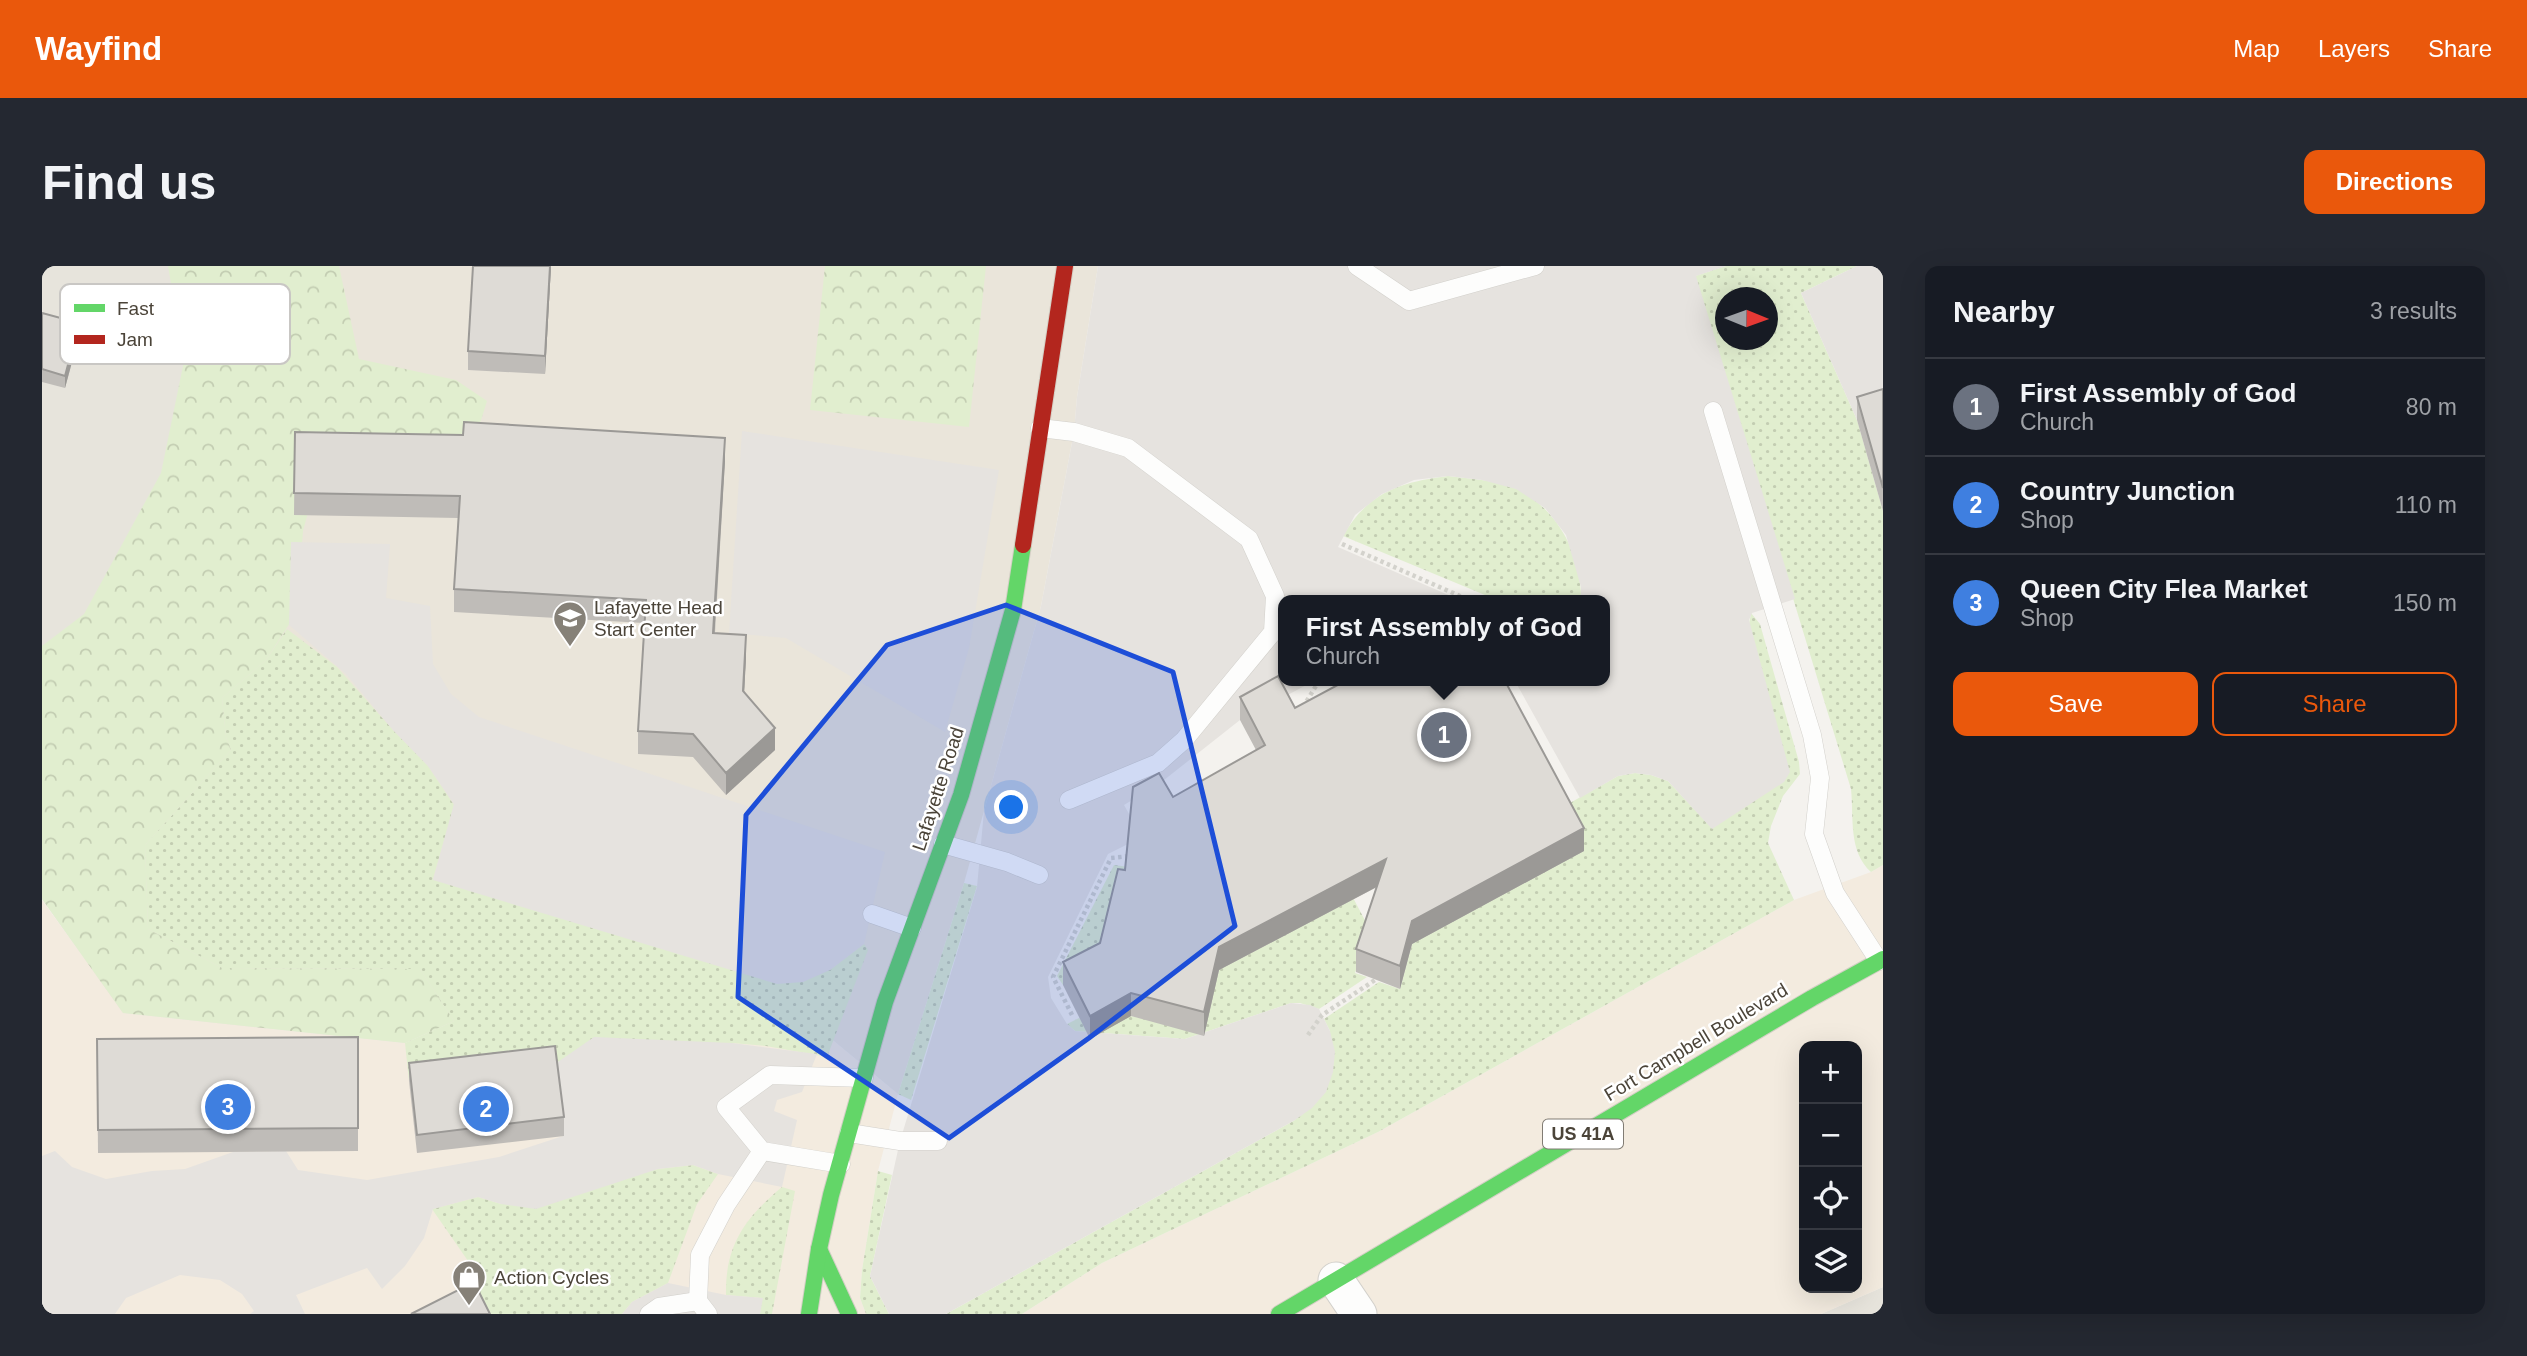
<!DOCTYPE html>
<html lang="en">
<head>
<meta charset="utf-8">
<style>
	:root { --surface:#171b24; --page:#242831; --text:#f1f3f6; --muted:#9ea1a6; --line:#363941; --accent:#ea580c }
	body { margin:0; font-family:Helvetica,sans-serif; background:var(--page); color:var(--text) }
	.controls { position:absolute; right:21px; bottom:21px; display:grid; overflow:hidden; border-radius:14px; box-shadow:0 7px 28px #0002 }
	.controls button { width:63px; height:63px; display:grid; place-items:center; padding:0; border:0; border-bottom:2px solid var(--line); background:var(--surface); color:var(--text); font:35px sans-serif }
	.compass { position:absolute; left:1673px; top:21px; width:63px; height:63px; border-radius:50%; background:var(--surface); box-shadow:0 7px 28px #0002; rotate:91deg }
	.you { position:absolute; left:970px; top:542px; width:24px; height:24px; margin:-18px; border:5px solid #fff; border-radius:50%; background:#1a73e8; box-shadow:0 0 0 10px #1a73e833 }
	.badge { display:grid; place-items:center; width:46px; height:46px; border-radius:50%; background:var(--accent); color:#fff; font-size:23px; font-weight:700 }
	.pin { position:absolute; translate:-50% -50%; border:4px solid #fff; box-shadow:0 2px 7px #0006 }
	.popup { position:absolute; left:1236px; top:329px; width:332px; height:91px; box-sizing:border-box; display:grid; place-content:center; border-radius:14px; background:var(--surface); filter:drop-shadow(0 2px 5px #0005); font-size:23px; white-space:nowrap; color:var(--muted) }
	.popup b { font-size:26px; color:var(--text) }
	.popup::after { content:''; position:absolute; left:50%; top:100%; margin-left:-14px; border:14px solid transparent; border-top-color:var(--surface) }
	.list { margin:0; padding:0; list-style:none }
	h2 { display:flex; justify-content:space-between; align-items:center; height:91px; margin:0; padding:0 28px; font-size:30px }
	h2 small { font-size:23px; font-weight:400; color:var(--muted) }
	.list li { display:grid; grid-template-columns:46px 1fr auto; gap:21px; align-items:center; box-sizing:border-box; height:98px; padding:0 28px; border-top:2px solid var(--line) }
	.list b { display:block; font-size:26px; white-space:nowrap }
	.list p { margin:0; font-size:23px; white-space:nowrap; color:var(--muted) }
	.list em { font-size:23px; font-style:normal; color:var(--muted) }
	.actions { display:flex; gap:14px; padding:21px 28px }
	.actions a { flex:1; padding:16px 0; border:2px solid var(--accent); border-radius:14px; text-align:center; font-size:24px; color:var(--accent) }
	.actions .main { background:var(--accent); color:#fff }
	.icon { flex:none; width:38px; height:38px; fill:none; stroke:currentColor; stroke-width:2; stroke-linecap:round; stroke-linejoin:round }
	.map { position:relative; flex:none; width:1841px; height:1048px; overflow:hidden; border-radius:14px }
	header { display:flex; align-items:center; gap:42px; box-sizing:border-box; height:98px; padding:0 35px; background:var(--accent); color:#fff }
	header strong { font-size:33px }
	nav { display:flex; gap:38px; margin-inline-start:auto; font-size:24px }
	.intro { display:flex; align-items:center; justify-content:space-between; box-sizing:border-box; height:168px; padding:0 42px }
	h1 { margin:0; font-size:49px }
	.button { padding:18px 32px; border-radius:14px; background:var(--accent); color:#fff; font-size:24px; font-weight:700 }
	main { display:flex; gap:42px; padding:0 42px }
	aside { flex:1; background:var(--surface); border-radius:14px; box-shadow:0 7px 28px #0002 }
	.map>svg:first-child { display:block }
</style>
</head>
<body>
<header>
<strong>Wayfind</strong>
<nav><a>Map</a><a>Layers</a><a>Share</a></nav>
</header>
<div class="intro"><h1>Find us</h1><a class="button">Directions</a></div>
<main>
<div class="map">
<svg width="1841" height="1048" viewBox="0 0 1841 1048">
	<defs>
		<pattern id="grass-dots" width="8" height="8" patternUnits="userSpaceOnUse" patternTransform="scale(1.75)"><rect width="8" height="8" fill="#e1eecf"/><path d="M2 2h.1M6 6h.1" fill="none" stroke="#c3cdb2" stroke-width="1.8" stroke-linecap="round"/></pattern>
		<pattern id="forest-crowns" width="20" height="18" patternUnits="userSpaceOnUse" patternTransform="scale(1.75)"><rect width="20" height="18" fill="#e1eecf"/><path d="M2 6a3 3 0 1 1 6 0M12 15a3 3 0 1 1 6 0" fill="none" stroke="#c3cdb2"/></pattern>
	</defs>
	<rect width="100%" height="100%" fill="#f4f2ee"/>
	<g fill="#e7e4dc">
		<path d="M0 0H285L0 449Z"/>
		<path d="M1841 1021V1048H1779Z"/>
	</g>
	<g fill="#f3ebdf" fill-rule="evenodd">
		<path d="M1841 599V1021L1779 1048H980L1060 997 1336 866 1752 634 1829 606ZM1762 780H1815V1022H1762Z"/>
		<path d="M0 634 82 747 363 777 764 752 856 828 836 905 820 1004 818 1032 824 1048H0Z"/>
	</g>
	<path fill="#eae5da" d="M285 0H1056L1035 131 1032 166 999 340 922 617 856 828 764 752 413 755 363 777 81 747 0 633V449Z"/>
	<g fill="url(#grass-dots)" fill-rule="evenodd">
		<path d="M1684 0H1815L1759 27 1815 154 1841 245V599L1829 606C1806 585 1812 552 1809 523L1653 10ZM1684 32H1726V74H1684Z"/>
		<path d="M1406 210C1428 213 1455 214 1475 223 1516 243 1540 290 1539 334H1455L1301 270C1326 226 1359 216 1406 210Z"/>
		<path d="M1709 347 1718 358 1757 496 1758 508 1741 530 1729 560 1726 577 1752 634 1336 866 1060 997 980 1048H904L1253 854 1288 765 1282 753 1337 716 1358 723 1370 678 1519 542 1576 510 1593 507 1609 509 1626 515 1670 562Z"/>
		<path d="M245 363 295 401 351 464 386 500 412 539 391 613 788 704 822 678 826 684 785 791 724 780 690 777 367 815 363 777 412 755 378 703 180 702 106 663 103 579 189 484 184 471 180 432 224 394Z"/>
		<path d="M1264 542 1328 664 1313 707 1325 711 1277 743 1258 737H1249L1143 773 1033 765 1025 758 1037 752 1049 761 1089 750 1159 766 1177 704Z"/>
		<path d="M1072 599 1087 601 1058 700 1021 719 1015 710Z"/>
		<path d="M922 617 935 620 869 834 856 828Z"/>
		<path d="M651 899 676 908 655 938 626 1017 590 1036 580 1048H439L432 1034 433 1005 390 943 436 931 459 938 616 903Z"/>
		<path d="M836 905 850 909 828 1010 847 1048H824L818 1032 820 1004Z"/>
		<path d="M740 921 753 925 730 1048H718L720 1032 684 1029C683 979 703 952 740 921Z"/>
	</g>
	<g fill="url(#forest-crowns)">
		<path d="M126 0H297L317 93 414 114 445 135 435 167 272 224 261 265 255 346 224 394 180 432 184 471 189 484 103 579 106 663 180 702 378 703 412 755 363 777 81 747 0 633V380L42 348 119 207 142 95Z"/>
		<path d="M783 0H944L927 161 768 144Z"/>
	</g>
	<g fill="#e6e3df">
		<path d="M1056 0H1684L1654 10 1753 333 1710 347 1707 354 1748 506 1742 516 1670 563 1626 515 1609 509 1593 507 1576 510 1538 532 1473 415H1563V334H1539V321L1524 269 1503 242 1474 223 1440 214 1406 210 1372 214 1340 228 1313 249 1296 281 1411 331 1410 334H1241V415H1272L1198 454 1117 518 1082 539 1100 571 1066 588 1006 711 1009 732 1025 758 1033 765 1143 773 1249 737 1268 739 1277 743 1288 765 1293 786 1291 806 1284 826 1270 842 1253 854 904 1048H847L828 1010 858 875 935 621 942 545 999 340 1032 166 1035 131Z"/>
		<path d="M1815 0H1841V146L1815 154 1759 27Z"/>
		<path d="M700 165 957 204 927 382 903 466 744 372 687 367Z"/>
		<path d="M249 276 348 278 344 332 388 340 391 398 409 428 437 451 843 586 822 678 788 704 761 716 735 718 391 614 412 538 386 500 351 464 304 408 247 359Z"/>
		<path d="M552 771 690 777 775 788 760 826 735 834 732 845 755 854 740 921 676 908 651 899 616 903 494 943 459 938 436 931 391 943 382 972 363 1000 340 1023 325 1002 254 1029 263 1048H208L212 1045 200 1028 178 1014 138 1009 84 1032 73 1048H0V890L13 885 30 901 64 913 110 905 143 903 191 886 244 885 256 904 325 914 457 891 521 870 513 798Z"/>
		<path d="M626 1017 684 1029 721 1032 718 1048H580L590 1036Z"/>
	</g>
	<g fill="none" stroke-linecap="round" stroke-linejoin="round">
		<g stroke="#d2d0cb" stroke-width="19">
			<g id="lane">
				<path d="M1315 0 1367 35 1493 0"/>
				<path d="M1671 145 1770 469 1778 512 1772 568 1793 627 1837 695"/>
				<path d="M998 162 1032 166 1086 182 1207 273 1233 330 1231 366 1142 474 1116 497 1027 534"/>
				<path d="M901 578 965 596 997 609"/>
				<path d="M830 648 870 662"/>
				<path d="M807 867 858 875H896"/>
				<path d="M799 898 720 885 684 841 728 809 822 812"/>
				<path d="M607 1048 617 1041 656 1035"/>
				<path d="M666 1048 656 1035 658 989 684 939 720 885"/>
			</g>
		</g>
		<g stroke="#d2d0cb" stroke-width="37">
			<path id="street" d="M1294 1014 1317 1048"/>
		</g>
		<g stroke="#d3cfc5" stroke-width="18">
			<g id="fast">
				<path d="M777 983 807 1048"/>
				<path d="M767 1048 777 983 789 929 843 736 919 529 971 344 981 279"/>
				<path d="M1237 1048 1770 732 1841 693"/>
			</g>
		</g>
		<g stroke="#d3cfc5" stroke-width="18">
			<path id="jam" d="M981 279 1023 0"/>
		</g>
		<g stroke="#d3d2cc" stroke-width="4.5" stroke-dasharray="3.5 3.5" stroke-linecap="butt">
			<path d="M1300 278 1427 334"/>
			<path d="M1261 441 1277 415"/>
			<path d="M1030 749 1011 711 1069 592 1088 590"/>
			<path d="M1266 769 1280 749 1333 714"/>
		</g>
		<use href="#lane" stroke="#fdfdfc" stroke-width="18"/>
		<use href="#street" stroke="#fdfdfc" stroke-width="35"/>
		<use href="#fast" stroke="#63d668" stroke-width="16"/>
		<use href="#jam" stroke="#b3261e" stroke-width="16"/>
	</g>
	<g fill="#bfbcb8">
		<path d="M509 0 503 108 426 104V85Z"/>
		<path d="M0 47 37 70 23 122 0 116Z"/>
		<path d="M1841 123V245L1815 154V131Z"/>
		<path d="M253 166 683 195 673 367 704 391 702 427 733 484 684 529 651 491 596 488V465L602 357 412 346V323L416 252 252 249Z"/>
		<path d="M1198 431 1253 442 1542 585 1370 678 1358 723 1314 706V683L1335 621 1177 704 1162 770 1089 750 1048 773 1021 719V696L1058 677 1083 604 1131 531 1214 484 1198 454Z"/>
		<path d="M316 771V885L56 887 55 773Z"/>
		<path d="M367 797 522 851V870L375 887 367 815Z"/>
	</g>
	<g fill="#9b9996">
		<path d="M508 0H509L503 108V90Z"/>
		<path d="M37 57V70L23 122V110Z"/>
		<path d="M683 172V195L671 390V367Z"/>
		<path d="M704 369V391L701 448V425Z"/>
		<path d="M733 462V484L684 529V507Z"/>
		<path d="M1542 562V585L1370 678 1358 723V700L1370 655Z"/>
		<path d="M1344 593V616L1177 704 1162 770V746L1177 681Z"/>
		<path d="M1089 727V750L1048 773V750Z"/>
	</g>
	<g fill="#dedbd6" stroke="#9b9996" stroke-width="2">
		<path d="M431 0H508L503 90 426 85Z"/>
		<path d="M0 47 37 57 23 110 0 103Z"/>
		<path d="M1841 123V222L1815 131Z"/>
		<path d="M422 156 683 172 671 367 704 369 701 425 733 462 684 507 651 468 596 465 604 334 412 323 418 230 252 227 253 166 421 169Z"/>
		<path d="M1236 410 1253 442 1303 415H1463L1542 562 1370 655 1358 700 1314 683 1344 593 1177 681 1162 746 1089 727 1048 750 1021 696 1058 677 1076 603 1083 604 1091 521 1117 507 1131 531 1223 479 1198 431Z"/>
		<path d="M316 771V862L56 864 55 773Z"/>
		<path d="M513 780 522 851 375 869 367 797Z"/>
		<path d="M432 1016 448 1048H369Z"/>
	</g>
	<path fill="#1d4ed8" fill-opacity="0.2" stroke="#1d4ed8" stroke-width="5" stroke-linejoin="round" d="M964 339 1131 406 1193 660 1047 772 907 872 696 731 704 549 845 379Z"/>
	<defs>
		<g id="school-pin" transform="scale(1.75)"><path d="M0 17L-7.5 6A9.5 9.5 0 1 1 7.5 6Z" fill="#868178" stroke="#fff"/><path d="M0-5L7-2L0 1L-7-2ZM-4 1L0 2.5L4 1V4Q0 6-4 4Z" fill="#fff"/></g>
		<g id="shop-pin" transform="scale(1.75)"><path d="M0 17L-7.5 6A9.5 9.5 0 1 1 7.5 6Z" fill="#868178" stroke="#fff"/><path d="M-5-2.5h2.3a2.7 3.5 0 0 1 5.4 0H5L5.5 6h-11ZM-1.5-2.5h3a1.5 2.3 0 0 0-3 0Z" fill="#fff"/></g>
	</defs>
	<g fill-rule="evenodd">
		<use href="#school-pin" x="528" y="352"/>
		<use href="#shop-pin" x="427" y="1011"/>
	</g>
	<g text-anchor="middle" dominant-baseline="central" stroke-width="5" stroke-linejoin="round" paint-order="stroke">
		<rect fill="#fff" stroke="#817c74" stroke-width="2" x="1501" y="853.5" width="80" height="29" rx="5"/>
		<g font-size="18" font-weight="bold" fill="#4b4439">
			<text x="1541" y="868">US 41A</text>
		</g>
		<g font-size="19" fill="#4b4439" stroke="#fff" text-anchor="start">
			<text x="552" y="341">Lafayette Head<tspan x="552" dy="22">Start Center</tspan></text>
			<text x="452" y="1011">Action Cycles</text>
		</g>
		<g font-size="19" fill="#4b4439" stroke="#fff">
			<text transform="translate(896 523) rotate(-72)">Lafayette Road</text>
			<text transform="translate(1654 776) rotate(-31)">Fort Campbell Boulevard</text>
		</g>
	</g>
	<rect x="18" y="18" width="230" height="80" rx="10" fill="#fff" stroke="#c9c7c4" stroke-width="2"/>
	<rect x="32" y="38" width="31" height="8" fill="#63d668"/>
	<rect x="32" y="69" width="31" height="9" fill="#b3261e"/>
	<g font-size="19" fill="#4b4439">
		<text x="75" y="49">Fast</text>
		<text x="75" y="80">Jam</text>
	</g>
</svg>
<div class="controls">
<button>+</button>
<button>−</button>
<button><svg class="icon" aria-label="locate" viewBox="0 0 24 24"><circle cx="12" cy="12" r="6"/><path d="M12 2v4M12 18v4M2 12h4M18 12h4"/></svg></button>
<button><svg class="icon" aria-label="layers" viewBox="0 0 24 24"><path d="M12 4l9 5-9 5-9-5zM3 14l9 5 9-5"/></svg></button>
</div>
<svg class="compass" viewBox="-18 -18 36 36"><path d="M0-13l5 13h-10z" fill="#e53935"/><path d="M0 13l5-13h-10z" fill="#9ea1a6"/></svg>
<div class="you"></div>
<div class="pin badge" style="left:1402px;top:469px;background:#6b7280">1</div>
<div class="popup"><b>First Assembly of God</b>Church</div>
<div class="pin badge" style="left:444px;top:843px;background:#3f7fe0">2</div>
<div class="pin badge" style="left:186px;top:841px;background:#3f7fe0">3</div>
</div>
<aside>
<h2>Nearby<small>3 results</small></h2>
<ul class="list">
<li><span class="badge" style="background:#6b7280">1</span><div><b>First Assembly of God</b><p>Church</p></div><em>80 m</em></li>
<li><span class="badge" style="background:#3f7fe0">2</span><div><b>Country Junction</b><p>Shop</p></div><em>110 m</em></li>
<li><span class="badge" style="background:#3f7fe0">3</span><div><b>Queen City Flea Market</b><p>Shop</p></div><em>150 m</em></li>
</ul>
<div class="actions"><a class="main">Save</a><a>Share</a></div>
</aside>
</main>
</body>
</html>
